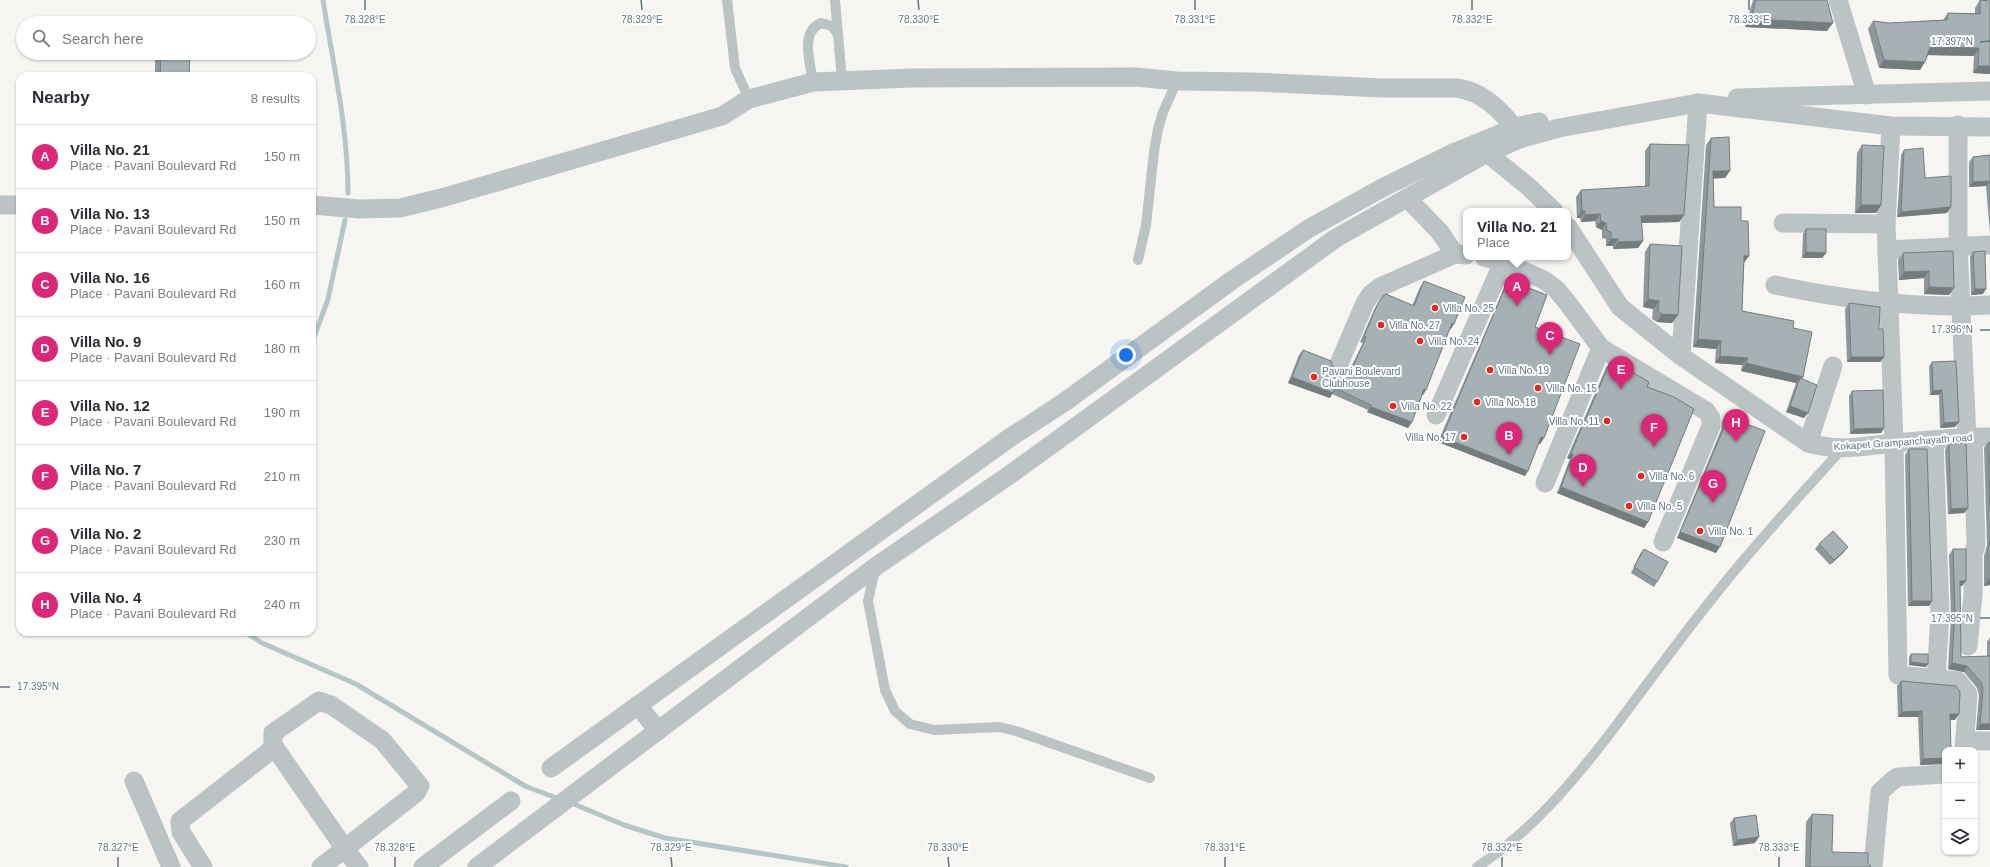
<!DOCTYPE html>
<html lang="en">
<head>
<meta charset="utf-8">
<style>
	:root { --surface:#fff; --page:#f7f7f7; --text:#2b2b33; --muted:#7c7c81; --line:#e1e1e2; --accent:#db2777 }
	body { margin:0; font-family:Arial,sans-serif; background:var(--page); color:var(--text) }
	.controls { position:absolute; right:12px; bottom:12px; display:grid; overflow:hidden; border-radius:8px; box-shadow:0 1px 3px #0004 }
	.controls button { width:36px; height:36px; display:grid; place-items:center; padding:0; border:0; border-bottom:1px solid var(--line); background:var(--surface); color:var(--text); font:20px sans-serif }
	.you { position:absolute; left:1126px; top:355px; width:14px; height:14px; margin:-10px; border:3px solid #fff; border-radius:50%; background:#1a73e8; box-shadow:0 0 0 6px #1a73e833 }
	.badge { display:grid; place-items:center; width:26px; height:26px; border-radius:50%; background:var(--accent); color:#fff; font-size:13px; font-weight:700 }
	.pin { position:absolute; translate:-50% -33px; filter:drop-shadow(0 1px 2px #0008) }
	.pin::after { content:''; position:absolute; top:21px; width:14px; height:12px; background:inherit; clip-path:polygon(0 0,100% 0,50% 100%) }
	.popup { position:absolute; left:1463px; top:208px; width:108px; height:52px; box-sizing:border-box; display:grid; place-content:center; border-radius:8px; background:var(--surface); filter:drop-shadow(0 1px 3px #0005); font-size:13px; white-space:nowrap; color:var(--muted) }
	.popup b { font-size:15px; color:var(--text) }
	.popup::after { content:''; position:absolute; left:50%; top:100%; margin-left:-8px; border:8px solid transparent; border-top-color:var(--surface) }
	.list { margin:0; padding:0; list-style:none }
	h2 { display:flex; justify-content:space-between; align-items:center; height:52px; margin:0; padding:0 16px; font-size:17px }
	h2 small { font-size:13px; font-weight:400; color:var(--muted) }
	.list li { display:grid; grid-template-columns:26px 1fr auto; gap:12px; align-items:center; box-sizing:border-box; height:64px; padding:0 16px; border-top:1px solid var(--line) }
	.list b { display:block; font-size:15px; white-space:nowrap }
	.list p { margin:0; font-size:13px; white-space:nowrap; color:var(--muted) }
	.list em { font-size:13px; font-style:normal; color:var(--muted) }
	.icon { flex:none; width:22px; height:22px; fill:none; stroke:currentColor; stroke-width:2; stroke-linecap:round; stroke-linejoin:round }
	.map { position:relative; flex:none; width:1990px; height:867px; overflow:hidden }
	.search { position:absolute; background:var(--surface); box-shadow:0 1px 3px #0004; left:16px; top:16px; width:300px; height:44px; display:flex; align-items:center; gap:10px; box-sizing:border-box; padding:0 14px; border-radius:22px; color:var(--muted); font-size:15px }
	.panel { position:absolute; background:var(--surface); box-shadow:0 1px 3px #0004; left:16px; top:72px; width:300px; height:564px; border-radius:12px }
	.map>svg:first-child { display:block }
</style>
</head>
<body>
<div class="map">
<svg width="1990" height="867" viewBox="0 0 1990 867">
	<rect width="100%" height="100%" fill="#f6f5f2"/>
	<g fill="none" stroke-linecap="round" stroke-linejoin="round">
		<g stroke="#b4c6c8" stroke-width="5">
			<path d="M323 0C333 64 348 127 348 193"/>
			<path d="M312 343 328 299 345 220"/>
			<path d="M245 632 262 643 356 684 525 786 559 799"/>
			<path d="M569 802 624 825 665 838 846 867"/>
		</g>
		<g stroke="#bcc3c5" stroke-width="10">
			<path d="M727 0 735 68 749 99"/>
			<path d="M835 0 842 81"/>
			<path d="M813 82C811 65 799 32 821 23L832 26 837 33"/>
			<path d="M1138 260 1146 225 1154 152 1158 129 1163 112 1177 81"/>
			<path d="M875 569 868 601 885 690 895 711 910 724 934 730 1000 727 1019 732 1150 778"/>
			<path d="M1477 867C1534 830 1577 777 1618 723 1650 680 1681 637 1715 595 1755 544 1799 497 1842 449"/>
		</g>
		<g stroke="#bcc3c5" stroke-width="19">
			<path d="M1838 0 1867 95"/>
			<path d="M1737 98 1990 91"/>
			<path d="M1958 125V246L1967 437"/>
			<path d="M1487 153 1530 188 1554 211"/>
			<path d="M1407 198 1439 231 1455 254"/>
			<path d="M0 205H20"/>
			<path d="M312 205 360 209 400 208 445 197 722 116 749 99 813 82 912 78 1136 77 1177 81 1254 82 1382 88H1457C1483 92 1498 108 1514 127L1539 122"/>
			<path d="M1783 223 1886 224 1894 443 1898 675 1958 681 1968 694 1964 750"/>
			<path d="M1886 224 1891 126"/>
			<path d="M1568 227 1620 307 1681 356 1808 443C1841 452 1862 446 1895 443 1927 440 1958 437 1990 437"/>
			<path d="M1887 250 1990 245"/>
			<path d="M1484 257 1503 262 1544 280 1556 289 1567 302 1601 348 1706 411 1711 418V426L1663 542"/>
			<path d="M1775 285C1846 300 1918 309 1990 305"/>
			<path d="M1681 356 1698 103"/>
			<path d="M1338 366 1365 303 1371 294 1380 287 1455 254 1466 255"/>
			<path d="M1436 415 1503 262"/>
			<path d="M1934 440 1940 615 1936 679"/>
			<path d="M1808 443 1833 366"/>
			<path d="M1545 483 1601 348"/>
			<path d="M1968 646 1973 594V554L1976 545 1973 437"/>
			<path d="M638 705 658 731"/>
			<path d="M1964 741H1990"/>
			<path d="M273 745 345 849 359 867"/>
			<path d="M551 768 1008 439 1066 401 1231 281 1308 229 1384 187 1453 153 1502 133"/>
			<path d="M134 781 171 867"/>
			<path d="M203 867 181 832 180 821 270 751 273 745V733L319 701 331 705 382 740 420 786 416 793 321 867"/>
			<path d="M423 867 511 801"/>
			<path d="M477 867 875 567 1008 476 1336 238 1487 153 1522 138 1559 128 1698 103 1891 126 1990 127"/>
			<path d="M1873 867 1880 792 1892 781 1898 777 1945 774"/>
		</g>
	</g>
	<g fill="#8e989b">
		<path d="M1753 0H1827V31L1745 27Z"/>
		<path d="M1980 0 1990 74 1973 73 1974 56 1928 55 1920 70 1879 68 1868 29 1873 21 1889 23 1943 20 1948 13H1975V8Z"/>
		<path d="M159 53H190L189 76H155V59Z"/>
		<path d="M1711 138 1725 178H1713L1714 207 1741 221 1744 263 1742 311 1793 328 1803 377 1802 379 1804 418 1786 412 1796 383 1741 371 1742 365 1715 363 1716 349 1693 347 1706 145Z"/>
		<path d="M1650 144 1684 215 1679 222 1642 223 1643 241 1638 248 1613 249V246H1606V239L1602 238V230L1596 227 1595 221 1581 222 1580 218H1577L1576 197 1581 190 1645 186V151Z"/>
		<path d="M1862 145 1881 205 1876 213H1855L1857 153Z"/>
		<path d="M1904 150 1925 178 1947 213 1897 217 1901 155Z"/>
		<path d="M1990 155V234L1986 186 1969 187V162L1973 157Z"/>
		<path d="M1806 229 1826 253 1822 258H1802L1803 234Z"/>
		<path d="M1650 244 1678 315 1672 323 1657 322 1652 319 1653 309 1643 307 1645 252Z"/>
		<path d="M1973 252 1983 294 1971 295 1970 257Z"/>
		<path d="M1903 253 1954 288 1949 295 1924 294V278L1899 280 1898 260Z"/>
		<path d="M1508 280 1535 327 1544 438 1540 444 1539 443 1525 476 1438 442 1505 286Z"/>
		<path d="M1424 281 1451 329H1450L1423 395H1422L1412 422 1408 428 1367 412 1368 410 1332 394 1330 398 1288 383 1299 355 1303 350 1333 367 1338 371H1343L1350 369 1363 343 1360 342 1375 308 1383 296 1412 306 1420 287Z"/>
		<path d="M1849 303 1879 329 1884 357 1880 362H1847L1845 309Z"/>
		<path d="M1610 362 1647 387 1648 522 1644 528 1557 493 1570 459 1567 458 1606 368Z"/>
		<path d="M1932 362 1955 427 1940 428 1939 395H1930L1929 366Z"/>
		<path d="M1852 391 1884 428 1881 433 1850 434 1849 396Z"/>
		<path d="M1726 416 1716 553 1677 538 1721 430 1722 421Z"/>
		<path d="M1990 442V585L1984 586V556L1987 545 1984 448 1988 443Z"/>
		<path d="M1949 444 1968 508 1964 513 1948 514 1945 450Z"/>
		<path d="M1909 449 1932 601 1929 606H1908L1905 455Z"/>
		<path d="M1819 544 1844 552 1830 565 1815 549Z"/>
		<path d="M1644 549 1657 582 1654 587 1631 573 1640 554Z"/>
		<path d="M1953 549 1962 586H1960L1961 657 1987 656V642L1990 637V730H1976L1979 695 1977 688 1964 672 1948 669 1951 616 1949 555Z"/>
		<path d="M1911 654 1926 667 1909 665V657Z"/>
		<path d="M1901 681 1955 720H1950L1945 750V764L1920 765 1918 717H1898L1897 686Z"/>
		<path d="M1812 814 1832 852 1868 863 1871 867H1805L1806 822Z"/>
		<path d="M1734 818 1755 843 1733 846 1730 823Z"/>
	</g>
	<g fill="#747c7e">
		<path d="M1751 19 1833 23 1827 31 1745 27Z"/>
		<path d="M1930 47 1979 48 1974 56 1925 55Z"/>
		<path d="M1884 60 1925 62 1920 70 1879 68Z"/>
		<path d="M1978 66H1990V74L1973 73Z"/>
		<path d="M1713 171H1730L1725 178 1708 179Z"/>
		<path d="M1990 181 1986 186 1969 187 1973 182Z"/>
		<path d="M1861 205H1881L1876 213H1855Z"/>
		<path d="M1951 207 1947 213 1897 217 1901 212Z"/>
		<path d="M1582 211H1585L1580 218H1577Z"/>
		<path d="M1600 214 1595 221 1581 222 1585 215Z"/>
		<path d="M1684 215 1679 222 1637 223 1641 216Z"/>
		<path d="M1601 221 1606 223 1602 230 1596 227Z"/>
		<path d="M1611 239H1618L1613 246H1606Z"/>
		<path d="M1643 241 1638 248 1613 249 1618 242Z"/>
		<path d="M1806 252 1826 253 1822 258H1802Z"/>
		<path d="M1744 256H1749L1744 263Z"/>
		<path d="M1929 271 1924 278 1899 280 1904 272Z"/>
		<path d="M1929 287 1954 288 1949 295 1924 294Z"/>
		<path d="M1975 289H1986L1983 294 1971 295Z"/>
		<path d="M1648 299 1659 301 1653 309 1643 307Z"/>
		<path d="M1662 314 1678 315 1672 323 1657 322Z"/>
		<path d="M1452 323 1454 324 1451 329 1449 328Z"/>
		<path d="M1698 339 1721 341 1716 349 1693 347Z"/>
		<path d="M1720 356 1748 358 1742 365 1715 363Z"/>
		<path d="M1851 357H1884L1880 362H1847Z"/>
		<path d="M1746 363 1803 377 1798 384 1800 378 1796 383 1741 371Z"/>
		<path d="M1292 377 1333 393 1330 398 1288 383Z"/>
		<path d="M1424 389 1426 390 1423 395H1420Z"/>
		<path d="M1942 390 1939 395H1930L1933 391Z"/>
		<path d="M1790 406 1808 413 1804 418 1786 412Z"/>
		<path d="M1371 407 1412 422 1408 428 1367 412Z"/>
		<path d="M1959 422 1955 427 1940 428 1944 423Z"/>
		<path d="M1884 428 1881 433 1850 434 1854 429Z"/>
		<path d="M1442 437 1528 471 1525 476 1438 442Z"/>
		<path d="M1541 437 1544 438 1540 444 1538 443Z"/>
		<path d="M1571 453 1573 454 1570 459 1567 458Z"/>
		<path d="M1561 487 1648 522 1644 528 1557 493Z"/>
		<path d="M1968 508 1964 513 1948 514 1951 509Z"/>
		<path d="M1680 532 1720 547 1716 553 1677 538Z"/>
		<path d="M1848 547 1844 552 1830 565 1834 560Z"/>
		<path d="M1988 580H1990V585L1984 586Z"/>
		<path d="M1960 581H1966L1962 586H1956Z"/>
		<path d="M1912 601H1932L1929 606H1908Z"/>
		<path d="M1911 662 1928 664 1926 667 1909 665Z"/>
		<path d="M1952 663 1967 666 1964 672 1948 669Z"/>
		<path d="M1922 711 1918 717H1898L1902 712Z"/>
		<path d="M1950 714H1959L1955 720H1947Z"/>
		<path d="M1980 724H1990V730H1976Z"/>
		<path d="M1945 758V764L1920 765 1923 759Z"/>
		<path d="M1759 837 1755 843 1733 846 1737 840Z"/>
	</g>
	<g fill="#a5b1b4" stroke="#747c7e">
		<path d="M1756 0H1827L1833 23 1751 19Z"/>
		<path d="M1980 0 1990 1V66H1978L1979 48 1930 47 1925 62 1884 60 1873 21 1889 23 1947 20 1948 13 1980 14Z"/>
		<path d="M161 53H190L189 76H160Z"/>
		<path d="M1729 137 1730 171H1713L1714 207H1741V221H1748L1749 256H1744L1742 311 1794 321 1793 328 1812 332 1803 377 1746 363 1748 358 1720 356 1721 341 1698 339 1711 138Z"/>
		<path d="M1650 144 1689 145 1684 215 1641 216 1643 241 1618 242V239H1611V232L1607 231 1606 223 1601 221 1600 214 1585 215V211H1582L1581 190 1649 186Z"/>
		<path d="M1862 145 1884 146 1881 205H1861Z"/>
		<path d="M1923 148 1925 178 1951 176V207L1901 212 1904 150Z"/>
		<path d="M1990 155V184V181L1973 182V157Z"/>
		<path d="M1806 229H1826V253L1806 252Z"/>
		<path d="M1650 244 1682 246 1678 315 1662 314 1658 311 1659 301 1648 299Z"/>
		<path d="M1953 251 1954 288 1929 287V271L1904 272 1903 253Z"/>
		<path d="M1985 251 1986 289H1975L1973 252Z"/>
		<path d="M1508 280 1547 295 1535 327 1580 344 1544 438 1541 437 1528 471 1442 437Z"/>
		<path d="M1424 281 1465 297 1454 324 1452 323 1426 390 1424 389 1412 422 1371 407V405L1335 388 1333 393 1292 377 1303 350 1331 361 1333 367 1338 371H1343L1352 369 1366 337 1364 336 1378 303 1383 296 1386 294 1414 306Z"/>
		<path d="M1849 303 1880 307 1879 329H1883L1884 357H1851Z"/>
		<path d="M1956 361 1959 422 1944 423 1942 390 1933 391 1932 362Z"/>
		<path d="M1610 362 1627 369 1649 382 1647 387 1674 397 1694 409 1648 522 1561 487 1573 454 1571 453Z"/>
		<path d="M1800 378 1817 385 1808 413 1790 406Z"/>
		<path d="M1883 390 1884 428 1854 429 1852 391Z"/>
		<path d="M1726 416 1765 431 1720 547 1680 532 1725 425Z"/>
		<path d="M1990 442V507L1988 443Z"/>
		<path d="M1966 443 1968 508 1951 509 1949 444Z"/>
		<path d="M1909 449H1927L1932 601H1912Z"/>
		<path d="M1833 531 1848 547 1834 560 1819 544Z"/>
		<path d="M1990 542V580H1988V550Z"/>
		<path d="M1644 549 1668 562 1657 582 1634 567Z"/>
		<path d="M1953 549H1966V581H1960L1961 657 1990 656V724H1980L1983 689 1981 682 1967 666 1952 663 1955 610Z"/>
		<path d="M1911 654H1928V664L1911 662Z"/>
		<path d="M1901 681 1956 686 1960 692 1959 714H1950L1951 750H1945V758L1923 759 1922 711 1902 712Z"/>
		<path d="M1812 814 1833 815 1832 852 1868 853V863L1871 867H1810Z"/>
		<path d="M1756 815 1759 837 1737 840 1734 818Z"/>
	</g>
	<path fill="none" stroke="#5f777f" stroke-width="1.5" d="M365 0V10M641 0 642 10M918 0 919 10M1195 0V10M1472 0V10M1749 0V10M1980 42 1990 41M1980 330H1990M1980 618H1990M0 687H10M118 857V867M395 857V867M671 857 672 867M948 857 949 867M1225 857V867M1502 857V867M1779 857V867"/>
	<g fill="#ee251a" stroke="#fff" stroke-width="1.5">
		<circle cx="1435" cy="308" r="4"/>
		<circle cx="1381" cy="325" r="4"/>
		<circle cx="1420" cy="341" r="4"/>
		<circle cx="1490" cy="370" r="4"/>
		<circle cx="1314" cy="377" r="4"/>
		<circle cx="1538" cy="388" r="4"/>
		<circle cx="1477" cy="402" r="4"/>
		<circle cx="1393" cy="406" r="4"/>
		<circle cx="1607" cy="421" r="4"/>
		<circle cx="1464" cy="437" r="4"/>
		<circle cx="1641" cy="476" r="4"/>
		<circle cx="1629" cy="506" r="4"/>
		<circle cx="1700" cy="531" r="4"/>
	</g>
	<g text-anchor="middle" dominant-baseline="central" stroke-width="4" stroke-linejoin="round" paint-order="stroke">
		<g font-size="10" fill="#5f777f" stroke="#fff" text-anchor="start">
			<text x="1443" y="308">Villa No. 25</text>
			<text x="1389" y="325">Villa No. 27</text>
			<text x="1428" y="341">Villa No. 24</text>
			<text x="1498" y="370">Villa No. 19</text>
			<text x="1322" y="371">Pavani Boulevard<tspan x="1322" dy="12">Clubhouse</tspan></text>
			<text x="1546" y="388">Villa No. 15</text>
			<text x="1485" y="402">Villa No. 18</text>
			<text x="1401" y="406">Villa No. 22</text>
			<text x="1599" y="421" text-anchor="end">Villa No. 11</text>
			<text x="1456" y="437" text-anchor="end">Villa No. 17</text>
			<text x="1649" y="476">Villa No. 6</text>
			<text x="1637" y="506">Villa No. 5</text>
			<text x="1708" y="531">Villa No. 1</text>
		</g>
		<g font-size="10" fill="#5f777f" stroke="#fff">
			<text transform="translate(1903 442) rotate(-4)">Kokapet Grampanchayath road</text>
		</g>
	</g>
	<g font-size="10" text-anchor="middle" fill="#5f777f" stroke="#fff" stroke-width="4" stroke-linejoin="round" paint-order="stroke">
		<text x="365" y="23">78.328°E</text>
		<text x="642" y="23">78.329°E</text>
		<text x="919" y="23">78.330°E</text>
		<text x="1195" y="23">78.331°E</text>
		<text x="1472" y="23">78.332°E</text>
		<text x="1749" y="23">78.333°E</text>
		<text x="1952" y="45">17.397°N</text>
		<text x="1952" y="333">17.396°N</text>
		<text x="1952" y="622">17.395°N</text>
		<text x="38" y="690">17.395°N</text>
		<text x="118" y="851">78.327°E</text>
		<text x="395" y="851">78.328°E</text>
		<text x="671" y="851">78.329°E</text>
		<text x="948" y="851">78.330°E</text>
		<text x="1225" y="851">78.331°E</text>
		<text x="1502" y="851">78.332°E</text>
		<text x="1779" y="851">78.333°E</text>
	</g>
</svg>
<div class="controls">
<button>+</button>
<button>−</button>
<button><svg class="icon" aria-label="layers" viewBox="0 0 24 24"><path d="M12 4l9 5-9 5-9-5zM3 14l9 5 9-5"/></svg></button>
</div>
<div class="you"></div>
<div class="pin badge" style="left:1517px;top:306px">A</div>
<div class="popup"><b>Villa No. 21</b>Place</div>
<div class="pin badge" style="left:1509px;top:455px">B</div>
<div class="pin badge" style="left:1550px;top:355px">C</div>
<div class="pin badge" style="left:1583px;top:487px">D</div>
<div class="pin badge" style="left:1621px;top:389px">E</div>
<div class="pin badge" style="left:1654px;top:447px">F</div>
<div class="pin badge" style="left:1713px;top:503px">G</div>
<div class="pin badge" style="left:1736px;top:442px">H</div>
<div class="search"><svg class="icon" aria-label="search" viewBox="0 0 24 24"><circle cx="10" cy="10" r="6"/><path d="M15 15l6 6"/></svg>Search here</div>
<section class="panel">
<h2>Nearby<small>8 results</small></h2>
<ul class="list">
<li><span class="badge">A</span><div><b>Villa No. 21</b><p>Place · Pavani Boulevard Rd</p></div><em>150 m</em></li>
<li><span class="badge">B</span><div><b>Villa No. 13</b><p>Place · Pavani Boulevard Rd</p></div><em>150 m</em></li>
<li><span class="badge">C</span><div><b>Villa No. 16</b><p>Place · Pavani Boulevard Rd</p></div><em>160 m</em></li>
<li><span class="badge">D</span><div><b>Villa No. 9</b><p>Place · Pavani Boulevard Rd</p></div><em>180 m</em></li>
<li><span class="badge">E</span><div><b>Villa No. 12</b><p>Place · Pavani Boulevard Rd</p></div><em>190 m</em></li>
<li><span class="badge">F</span><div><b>Villa No. 7</b><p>Place · Pavani Boulevard Rd</p></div><em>210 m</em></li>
<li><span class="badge">G</span><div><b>Villa No. 2</b><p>Place · Pavani Boulevard Rd</p></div><em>230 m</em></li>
<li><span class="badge">H</span><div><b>Villa No. 4</b><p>Place · Pavani Boulevard Rd</p></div><em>240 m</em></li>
</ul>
</section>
</div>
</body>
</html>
